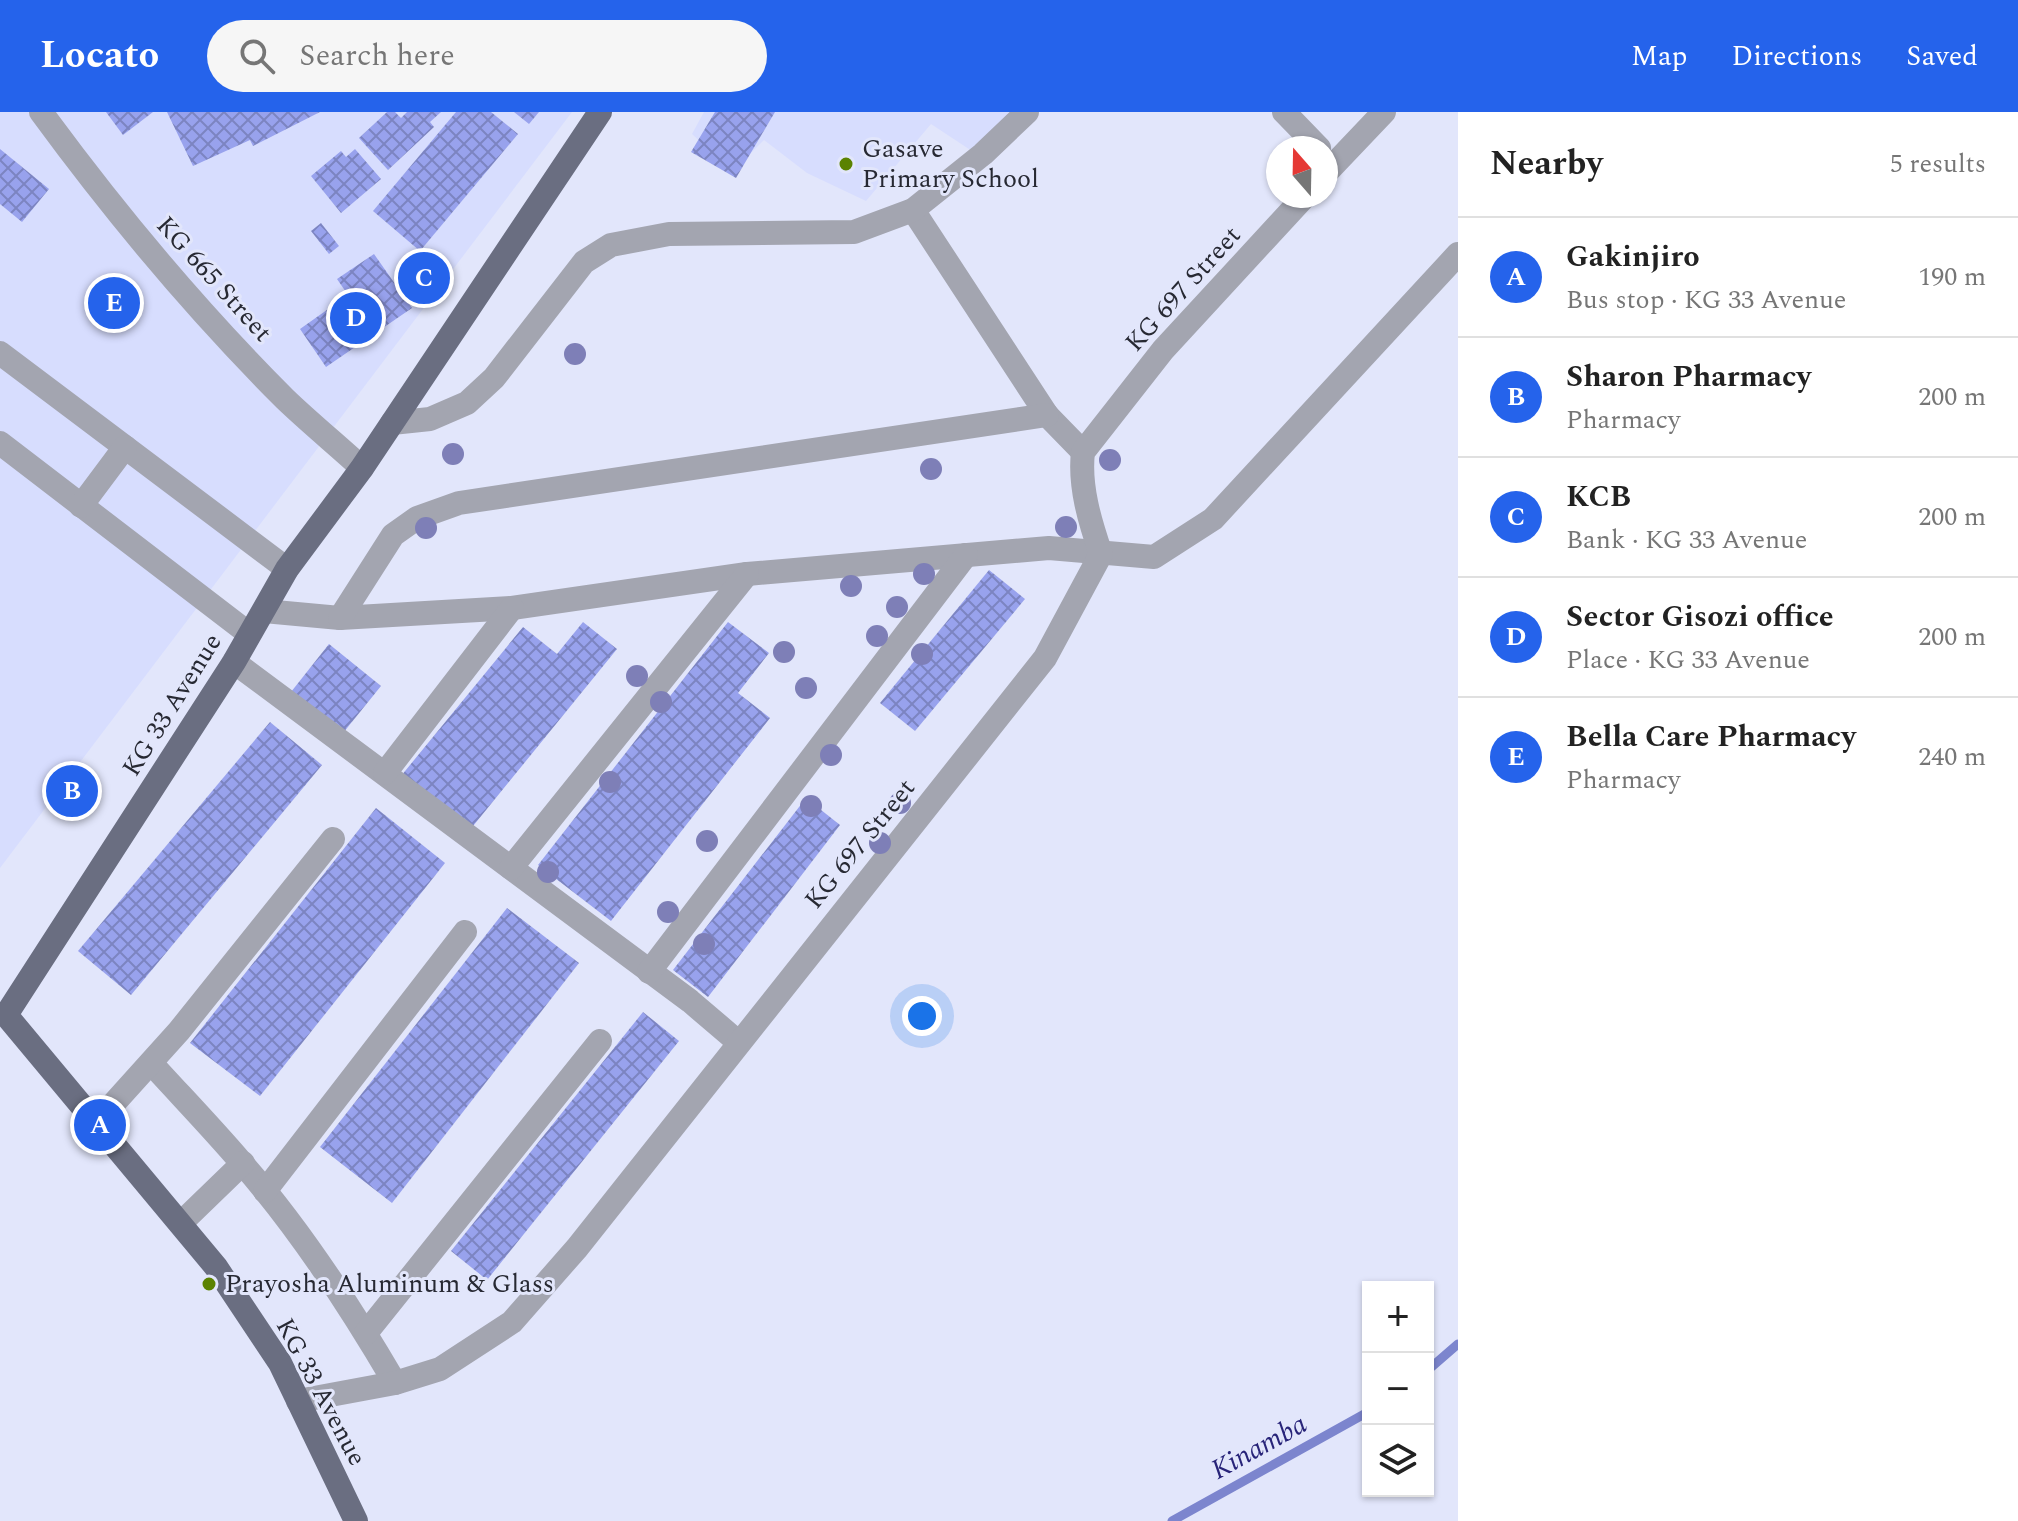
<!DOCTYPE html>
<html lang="en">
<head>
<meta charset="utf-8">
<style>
	:root { --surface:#fff; --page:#f6f6f6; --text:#222; --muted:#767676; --line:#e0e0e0; --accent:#2563eb }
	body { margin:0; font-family:Spectral,serif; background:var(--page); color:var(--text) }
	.controls { position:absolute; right:24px; bottom:24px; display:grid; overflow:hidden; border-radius:0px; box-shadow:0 2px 6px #0004 }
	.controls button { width:72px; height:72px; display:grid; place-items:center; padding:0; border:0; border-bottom:2px solid var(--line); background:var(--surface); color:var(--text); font:40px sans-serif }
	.compass { position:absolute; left:1266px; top:24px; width:72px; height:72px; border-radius:50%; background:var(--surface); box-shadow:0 2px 6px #0004; rotate:340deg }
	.you { position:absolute; left:922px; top:904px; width:28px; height:28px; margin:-20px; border:6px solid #fff; border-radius:50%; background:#1a73e8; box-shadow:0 0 0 12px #1a73e833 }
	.badge { display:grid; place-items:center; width:52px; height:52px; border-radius:50%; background:var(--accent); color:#fff; font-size:26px; font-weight:700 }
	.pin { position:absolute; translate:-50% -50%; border:4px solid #fff; box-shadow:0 2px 8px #0006 }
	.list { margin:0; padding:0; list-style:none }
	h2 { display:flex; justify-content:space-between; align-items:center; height:104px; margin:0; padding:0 32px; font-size:34px }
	h2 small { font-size:26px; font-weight:400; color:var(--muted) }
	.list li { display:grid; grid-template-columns:52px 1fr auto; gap:24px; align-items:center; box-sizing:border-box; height:120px; padding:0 32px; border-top:2px solid var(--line) }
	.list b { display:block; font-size:30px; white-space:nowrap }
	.list p { margin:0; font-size:26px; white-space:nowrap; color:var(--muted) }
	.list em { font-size:26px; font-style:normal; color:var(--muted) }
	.icon { flex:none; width:44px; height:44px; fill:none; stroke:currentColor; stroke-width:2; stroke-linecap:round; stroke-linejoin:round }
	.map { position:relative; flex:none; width:1458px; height:1409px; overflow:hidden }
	header { display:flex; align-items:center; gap:48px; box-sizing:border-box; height:112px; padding:0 40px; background:var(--accent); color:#fff }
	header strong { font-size:38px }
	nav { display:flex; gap:44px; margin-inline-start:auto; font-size:28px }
	.search { width:560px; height:72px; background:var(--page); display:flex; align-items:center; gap:20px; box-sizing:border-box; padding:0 28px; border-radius:44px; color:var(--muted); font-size:30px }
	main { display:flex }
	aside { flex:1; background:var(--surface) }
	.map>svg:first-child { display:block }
</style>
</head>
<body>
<header>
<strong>Locato</strong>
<div class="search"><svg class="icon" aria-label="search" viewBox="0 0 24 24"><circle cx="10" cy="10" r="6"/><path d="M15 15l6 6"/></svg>Search here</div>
<nav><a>Map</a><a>Directions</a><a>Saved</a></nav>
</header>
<main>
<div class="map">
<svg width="1458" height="1409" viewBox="0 0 1458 1409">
	<defs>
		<pattern id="building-cross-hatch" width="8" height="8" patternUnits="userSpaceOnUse" patternTransform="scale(2)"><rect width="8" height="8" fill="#98a2ed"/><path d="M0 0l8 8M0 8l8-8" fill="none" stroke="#7c84c1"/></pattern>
	</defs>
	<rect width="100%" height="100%" fill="#e2e6fb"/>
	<g fill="#d7ddfe">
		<path d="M0 0H572L0 756Z"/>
		<path d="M704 0H1020L978 43 931 12 866 89 807 61 764 28 732 60 692 22Z"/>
	</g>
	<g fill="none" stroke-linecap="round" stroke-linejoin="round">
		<g stroke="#7c85ce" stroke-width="9">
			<path d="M1428 1258 1458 1232"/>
			<path d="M1172 1409 1368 1300"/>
		</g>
	</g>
	<g fill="url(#building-cross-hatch)">
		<path d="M106 0H153L123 23Z"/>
		<path d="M167 0H320L253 34 250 28 193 54Z"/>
		<path d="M387 0H395L401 6 407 0H441L430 10 434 15 388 58 359 26Z"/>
		<path d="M456 0H491L518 22 420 139 373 99Z"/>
		<path d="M514 0H539L529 12Z"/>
		<path d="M715 0H775L736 66 691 40Z"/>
		<path d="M0 37 49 77 22 110 0 92Z"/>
		<path d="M355 37 381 67 341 101 311 64 341 39 346 45Z"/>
		<path d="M321 111 339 134 329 142 311 119Z"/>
		<path d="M374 142 412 196 326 255 300 217 348 183 337 167Z"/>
		<path d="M989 458 1025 487 915 619 880 591Z"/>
		<path d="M583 510 617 537 469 719 401 664 523 515 557 542Z"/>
		<path d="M728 510 769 541 738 581 770 606 611 809 538 753Z"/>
		<path d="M329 532 381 574 343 621 291 580Z"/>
		<path d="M270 610 322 653 131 883 78 839Z"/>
		<path d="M806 686 840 713 708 885 673 858Z"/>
		<path d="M376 696 445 751 260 984 190 931Z"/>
		<path d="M507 796 579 851 392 1091 320 1035Z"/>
		<path d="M643 900 679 929 487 1168 451 1139Z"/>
	</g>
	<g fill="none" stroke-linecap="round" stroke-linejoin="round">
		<g stroke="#a3a5b0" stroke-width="24">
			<path d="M41 0C115 101 196 198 285 287 310 311 337 333 362 356"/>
			<path d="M1284 0 1319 36"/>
			<path d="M1326 61 1384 0"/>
			<path d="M913 98 1047 303 1083 340"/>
			<path d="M0 241 287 457"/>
			<path d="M392 311 430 307 467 291 494 266 584 150 611 133 669 122 854 120 913 98 983 42 1027 0"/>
			<path d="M0 331 248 521"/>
			<path d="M81 394 125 335"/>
			<path d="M264 499 340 506 512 496 747 462 1049 436 1154 445 1213 407 1458 142"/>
			<path d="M340 506 393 423 417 406 459 391 1047 303"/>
			<path d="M234 550 690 889 738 930"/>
			<path d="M385 661 512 496"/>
			<path d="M511 756 747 462"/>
			<path d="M649 860 966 443"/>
			<path d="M151 951C181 984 212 1016 241 1050 300 1117 350 1194 395 1271"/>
			<path d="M97 1010 179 919 333 727"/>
			<path d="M265 1079 465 820"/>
			<path d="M181 1111 243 1051"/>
			<path d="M366 1221 600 929"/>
			<path d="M298 1289 395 1271 440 1257 512 1210 577 1136 1045 546 1101 442C1090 410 1079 374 1083 340L1163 238 1305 84"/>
		</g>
		<path stroke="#6a6e81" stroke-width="24" d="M356 1409 280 1251 216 1155 6 903 234 550 287 457 362 356 600 0"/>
	</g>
	<g fill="#7e7fb7">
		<circle cx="575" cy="242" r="11"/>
		<circle cx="453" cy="342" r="11"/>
		<circle cx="1110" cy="348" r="11"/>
		<circle cx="931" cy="357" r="11"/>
		<circle cx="1066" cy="415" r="11"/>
		<circle cx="426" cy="416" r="11"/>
		<circle cx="924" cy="462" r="11"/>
		<circle cx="851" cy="474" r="11"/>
		<circle cx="897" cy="495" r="11"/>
		<circle cx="877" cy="524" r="11"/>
		<circle cx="784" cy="540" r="11"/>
		<circle cx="922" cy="542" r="11"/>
		<circle cx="637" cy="564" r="11"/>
		<circle cx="806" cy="576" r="11"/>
		<circle cx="661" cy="590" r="11"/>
		<circle cx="831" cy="643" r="11"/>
		<circle cx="610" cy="670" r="11"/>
		<circle cx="900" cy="691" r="11"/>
		<circle cx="811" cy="694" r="11"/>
		<circle cx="707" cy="729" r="11"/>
		<circle cx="880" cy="731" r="11"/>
		<circle cx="548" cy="760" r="11"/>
		<circle cx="668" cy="800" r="11"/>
		<circle cx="704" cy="832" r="11"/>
	</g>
	<g fill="#5b8201" stroke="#e2e6fb" stroke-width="3">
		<circle cx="846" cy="52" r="8"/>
		<circle cx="209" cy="1172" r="8"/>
	</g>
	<g text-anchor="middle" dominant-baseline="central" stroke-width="6" stroke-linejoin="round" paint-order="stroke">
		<g font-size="26" fill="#272933" stroke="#e2e6fb" text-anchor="start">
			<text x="862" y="37">Gasave<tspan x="862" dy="30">Primary School</tspan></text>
			<text x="225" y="1172">Prayosha Aluminum &amp; Glass</text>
		</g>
		<g font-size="26" fill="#272933" stroke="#e2e6fb">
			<text transform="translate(214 167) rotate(48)">KG 665 Street</text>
			<text transform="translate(1183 177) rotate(-48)">KG 697 Street</text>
			<text transform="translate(172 593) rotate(-58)">KG 33 Avenue</text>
			<text transform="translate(860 732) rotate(-51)">KG 697 Street</text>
			<text transform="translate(321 1280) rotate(62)">KG 33 Avenue</text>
		</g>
		<g font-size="28" font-style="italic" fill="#282479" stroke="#e2e6fb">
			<text transform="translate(1259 1335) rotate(-29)">Kinamba</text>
		</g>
	</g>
</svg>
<div class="controls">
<button>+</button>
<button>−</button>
<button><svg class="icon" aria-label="layers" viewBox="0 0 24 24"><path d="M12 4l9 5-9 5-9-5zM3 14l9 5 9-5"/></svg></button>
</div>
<svg class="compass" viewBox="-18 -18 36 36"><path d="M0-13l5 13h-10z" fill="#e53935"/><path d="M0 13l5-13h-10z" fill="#767676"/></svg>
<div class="you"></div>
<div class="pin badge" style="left:100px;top:1013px">A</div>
<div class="pin badge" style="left:72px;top:679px">B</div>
<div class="pin badge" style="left:424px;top:166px">C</div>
<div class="pin badge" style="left:356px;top:206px">D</div>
<div class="pin badge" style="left:114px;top:191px">E</div>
</div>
<aside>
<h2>Nearby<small>5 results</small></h2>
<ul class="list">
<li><span class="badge">A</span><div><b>Gakinjiro</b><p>Bus stop · KG 33 Avenue</p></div><em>190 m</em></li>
<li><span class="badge">B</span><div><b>Sharon Pharmacy</b><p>Pharmacy</p></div><em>200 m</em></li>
<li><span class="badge">C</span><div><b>KCB</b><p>Bank · KG 33 Avenue</p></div><em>200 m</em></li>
<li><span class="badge">D</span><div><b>Sector Gisozi office</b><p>Place · KG 33 Avenue</p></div><em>200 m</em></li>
<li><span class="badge">E</span><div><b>Bella Care Pharmacy</b><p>Pharmacy</p></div><em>240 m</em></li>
</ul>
</aside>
</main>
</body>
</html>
